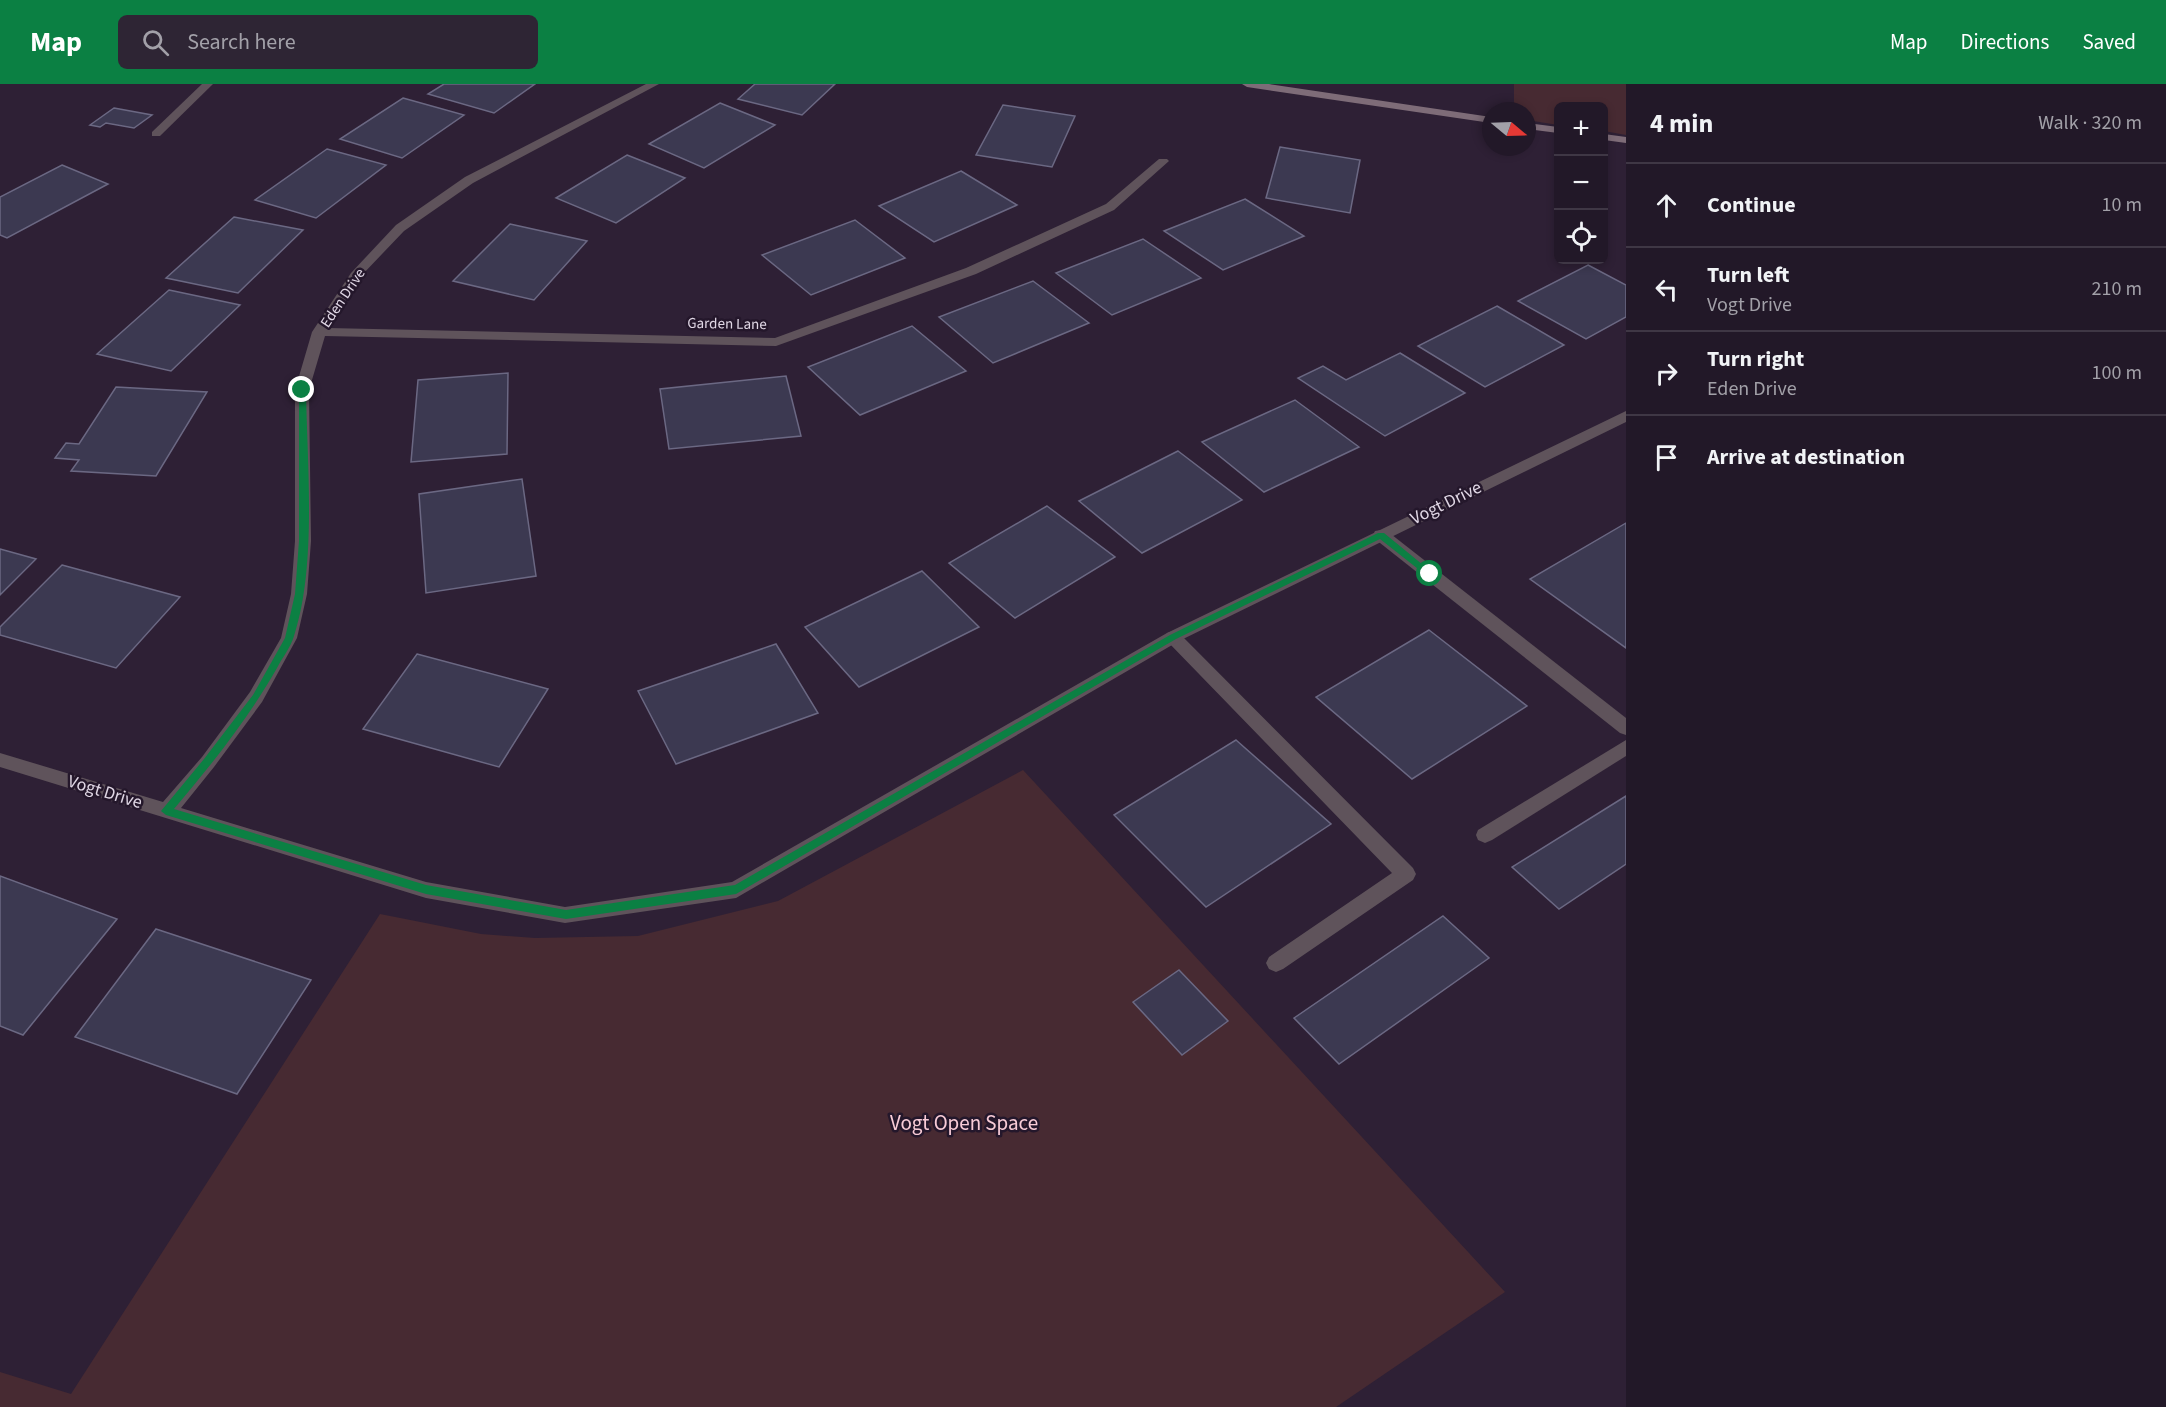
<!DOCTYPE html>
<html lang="en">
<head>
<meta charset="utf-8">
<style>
	:root { --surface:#221828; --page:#2e2534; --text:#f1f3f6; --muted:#a2a0a8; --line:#3f3745; --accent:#0b8043 }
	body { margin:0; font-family:"Source Sans 3",sans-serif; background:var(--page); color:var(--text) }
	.controls { position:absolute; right:18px; top:18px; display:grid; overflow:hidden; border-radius:9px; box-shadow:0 3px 9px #0003 }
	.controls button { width:54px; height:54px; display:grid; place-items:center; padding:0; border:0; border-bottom:2px solid var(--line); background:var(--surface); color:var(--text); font:30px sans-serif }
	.compass { position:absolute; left:1482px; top:18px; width:54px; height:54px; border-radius:50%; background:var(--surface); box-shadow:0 3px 9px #0003; rotate:109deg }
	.stop { position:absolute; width:18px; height:18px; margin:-14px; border:4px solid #0b8043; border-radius:50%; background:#fff }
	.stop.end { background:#0b8043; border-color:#fff; box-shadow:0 2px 6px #0008 }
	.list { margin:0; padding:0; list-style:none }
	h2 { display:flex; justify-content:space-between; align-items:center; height:78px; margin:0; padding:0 24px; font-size:26px }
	h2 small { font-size:20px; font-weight:400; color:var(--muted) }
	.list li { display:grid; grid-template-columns:39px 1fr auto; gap:18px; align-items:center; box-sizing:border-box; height:84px; padding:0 24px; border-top:2px solid var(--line) }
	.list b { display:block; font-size:22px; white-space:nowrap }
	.list p { margin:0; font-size:20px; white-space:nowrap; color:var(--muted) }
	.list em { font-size:20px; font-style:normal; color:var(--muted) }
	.icon { flex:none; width:33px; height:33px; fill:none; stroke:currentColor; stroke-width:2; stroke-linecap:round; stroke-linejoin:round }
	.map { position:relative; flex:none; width:1626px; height:1323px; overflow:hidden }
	header { display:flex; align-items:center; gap:36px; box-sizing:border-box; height:84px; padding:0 30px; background:var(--accent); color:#fff }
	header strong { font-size:28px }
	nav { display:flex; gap:33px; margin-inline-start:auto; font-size:21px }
	.search { width:420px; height:54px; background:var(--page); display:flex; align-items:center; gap:15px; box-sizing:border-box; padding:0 21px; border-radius:9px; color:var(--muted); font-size:22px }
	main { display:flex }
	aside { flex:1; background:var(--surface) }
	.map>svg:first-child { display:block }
</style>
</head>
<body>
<header>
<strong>Map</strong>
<div class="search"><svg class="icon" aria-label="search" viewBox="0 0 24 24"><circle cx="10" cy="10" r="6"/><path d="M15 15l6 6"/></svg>Search here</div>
<nav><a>Map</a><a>Directions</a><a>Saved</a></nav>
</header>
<main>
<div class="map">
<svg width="1626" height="1323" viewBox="0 0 1626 1323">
	<rect width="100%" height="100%" fill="#2e2035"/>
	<g fill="#472a32">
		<path d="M1514 0H1626V51L1604 47V22H1558V41L1527 36V27H1514Z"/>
		<path d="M1023 686 1505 1208 1336 1323H0V1288L71 1310 380 830 481 850 535 854 638 852 778 817Z"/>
	</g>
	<g fill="#3c3951" stroke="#6b6883" stroke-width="1.5">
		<path d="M444 0H535L494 29 428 10Z"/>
		<path d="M755 0H835L802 31 738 15Z"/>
		<path d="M403 14 464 31 402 74 340 55Z"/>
		<path d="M720 19 775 41 704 84 649 60Z"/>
		<path d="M1003 21 1075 32 1052 83 976 71Z"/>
		<path d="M114 24 152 31 134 44 106 39 100 43 90 41Z"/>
		<path d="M1280 63 1360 76 1350 129 1266 114Z"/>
		<path d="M327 65 386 81 316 134 255 116Z"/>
		<path d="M627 71 685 94 616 139 556 114Z"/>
		<path d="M62 81 108 100 7 154 0 151V113Z"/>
		<path d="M961 87 1017 121 934 158 879 122Z"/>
		<path d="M1245 115 1304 152 1223 186 1164 147Z"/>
		<path d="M234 133 303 146 238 209 166 194Z"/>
		<path d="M855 136 905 174 811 211 762 171Z"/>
		<path d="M510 140 587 157 534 216 453 197Z"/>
		<path d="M1143 155 1201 194 1112 231 1056 189Z"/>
		<path d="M1588 181 1626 201V233L1586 255 1518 217Z"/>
		<path d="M1033 197 1089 239 993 279 939 233Z"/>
		<path d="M169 206 240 221 171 287 97 270Z"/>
		<path d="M1497 222 1564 261 1485 303 1418 262Z"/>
		<path d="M912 242 966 287 860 331 808 283Z"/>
		<path d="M1400 269 1465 309 1385 352 1298 294 1323 282 1346 296Z"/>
		<path d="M508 289 507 370 411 378 418 296Z"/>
		<path d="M786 292 801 352 669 365 660 305Z"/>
		<path d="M116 303 207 308 156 392 71 387 79 376 55 374 66 359 79 360Z"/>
		<path d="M1295 316 1359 363 1264 408 1202 358Z"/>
		<path d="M1178 367 1242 416 1142 469 1079 417Z"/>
		<path d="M522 395 536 492 426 509 419 410Z"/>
		<path d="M1047 422 1115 473 1015 534 949 479Z"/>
		<path d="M1626 439V564L1530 495Z"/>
		<path d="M0 465 36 475 0 511Z"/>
		<path d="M62 481 180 513 116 584 0 551V543Z"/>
		<path d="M922 487 979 543 859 603 805 543Z"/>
		<path d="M1429 546 1527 622 1412 695 1316 613Z"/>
		<path d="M776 560 818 629 676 680 638 607Z"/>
		<path d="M417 570 548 605 499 683 363 645Z"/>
		<path d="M1236 656 1331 740 1206 823 1114 731Z"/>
		<path d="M1626 712V780L1559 825 1512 783Z"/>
		<path d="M0 792 117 835 23 951 0 942Z"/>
		<path d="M1443 832 1489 874 1339 980 1294 934Z"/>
		<path d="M156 845 311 896 237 1010 75 953Z"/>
		<path d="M1179 886 1228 937 1182 971 1133 918Z"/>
	</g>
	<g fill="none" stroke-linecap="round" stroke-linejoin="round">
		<g fill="#5f535b" fill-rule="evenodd">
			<path d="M202 0H213L160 52H152V48Z"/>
			<path d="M1381 446 1387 447 1626 634V651L1620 649 1375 455 1373 451 1375 447Z"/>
			<path d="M1173 547 1179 549 1413 784 1416 790 1413 796 1283 885 1276 888 1269 885 1266 879 1269 873 1392 789 1167 557 1165 553 1167 549Z"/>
			<path d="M1626 656V672L1492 756 1485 759 1478 756 1476 751 1478 746Z"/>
		</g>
		<path fill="#5f535b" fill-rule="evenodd" d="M646 0H659L473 99 404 147 362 191 328 244 775 254 966 184 1106 120 1159 75H1167L1169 77 1114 126 976 190 776 262 325 252 309 306 311 457 307 510 297 554 262 618 214 683 181 724 426 798 565 823 732 798 1167 549 1626 327V338L1179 557 736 814 565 839 426 814 0 683V669L163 718 202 673 250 608 281 554 291 510 295 457V306L312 248 351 189 396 141 465 93Z"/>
		<g fill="#7e6c78" fill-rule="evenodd">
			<path d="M1242 0H1269L1491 33V39L1247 3Z"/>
			<path d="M1527 39 1558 43V49L1527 45Z"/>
			<path d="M1604 50 1626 53V59L1604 56Z"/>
		</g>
	</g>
	<path fill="#0b8043" d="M302 303 306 306C307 380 317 482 294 552 291 563 282 574 277 584 248 635 212 680 174 725L426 801 566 826 735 801 1170 551 1378 449H1384L1434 490 1427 492 1380 455 1176 555 736 810 566 835 426 810 166 731 161 727 204 675 253 611 285 554 295 510 299 457V306Z"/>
	<g text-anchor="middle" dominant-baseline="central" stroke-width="5" stroke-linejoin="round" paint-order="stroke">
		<g font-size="15" fill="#e0d7e5" stroke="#24172b">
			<text transform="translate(343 214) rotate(-56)">Eden Drive</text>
			<text transform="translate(727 240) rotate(1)">Garden Lane</text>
		</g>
		<g font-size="18" fill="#e0d7e5" stroke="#24172b">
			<text transform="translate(1446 419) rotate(-26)">Vogt Drive</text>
			<text transform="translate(105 708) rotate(17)">Vogt Drive</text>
		</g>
		<g font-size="21" fill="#f8cbd6" stroke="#24172b">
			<text x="964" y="1039">Vogt Open Space</text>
		</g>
	</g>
</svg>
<div class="controls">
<button>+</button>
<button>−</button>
<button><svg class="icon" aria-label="locate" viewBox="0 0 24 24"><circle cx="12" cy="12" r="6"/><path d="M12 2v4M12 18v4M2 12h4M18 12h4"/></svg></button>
</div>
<svg class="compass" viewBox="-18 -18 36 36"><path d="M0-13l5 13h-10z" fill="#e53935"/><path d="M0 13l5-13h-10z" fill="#a2a0a8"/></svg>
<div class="stop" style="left:1430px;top:490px"></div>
<div class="stop end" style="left:302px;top:306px"></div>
</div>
<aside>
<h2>4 min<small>Walk · 320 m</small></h2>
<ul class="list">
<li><svg class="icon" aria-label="ahead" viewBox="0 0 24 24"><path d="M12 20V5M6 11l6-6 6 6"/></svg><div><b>Continue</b></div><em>10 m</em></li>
<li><svg class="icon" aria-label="left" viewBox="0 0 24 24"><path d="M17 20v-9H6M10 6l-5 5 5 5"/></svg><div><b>Turn left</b><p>Vogt Drive</p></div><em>210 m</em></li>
<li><svg class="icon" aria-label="right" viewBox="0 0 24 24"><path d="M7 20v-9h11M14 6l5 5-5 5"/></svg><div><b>Turn right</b><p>Eden Drive</p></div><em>100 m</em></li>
<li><svg class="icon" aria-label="arrive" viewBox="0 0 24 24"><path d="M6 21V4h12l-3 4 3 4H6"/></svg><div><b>Arrive at destination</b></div></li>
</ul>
</aside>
</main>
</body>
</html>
